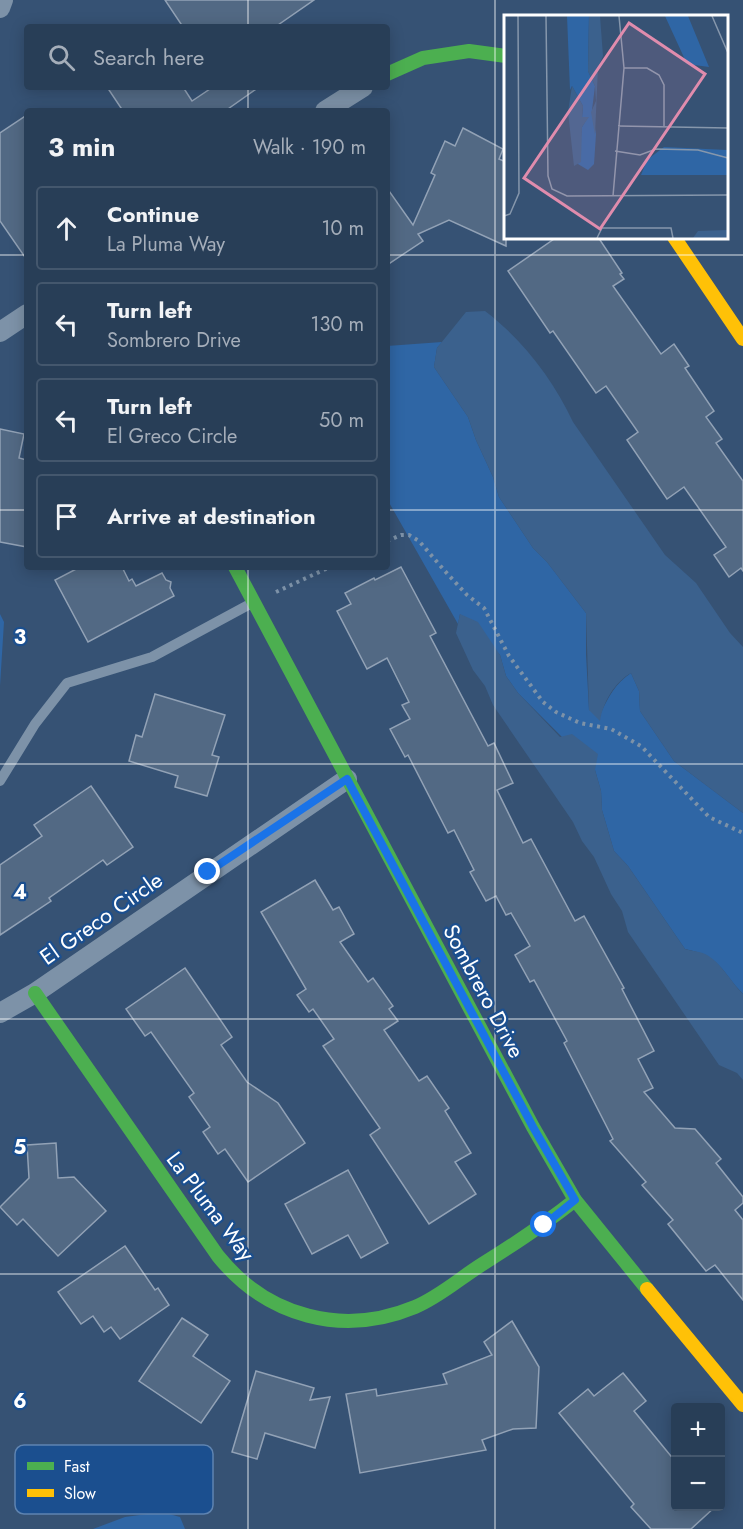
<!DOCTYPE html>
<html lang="en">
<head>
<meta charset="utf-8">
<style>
	:root { --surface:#283e57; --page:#30455d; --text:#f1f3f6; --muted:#a5aeba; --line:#44576d }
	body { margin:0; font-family:Jost,sans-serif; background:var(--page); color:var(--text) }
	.controls { position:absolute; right:18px; bottom:18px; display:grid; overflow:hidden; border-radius:6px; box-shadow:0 3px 15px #0003 }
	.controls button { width:54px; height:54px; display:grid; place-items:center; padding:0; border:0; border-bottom:2px solid var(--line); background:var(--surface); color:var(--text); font:30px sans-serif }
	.stop { position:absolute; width:18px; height:18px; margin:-14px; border:4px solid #1a73e8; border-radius:50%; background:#fff }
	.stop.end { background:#1a73e8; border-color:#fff; box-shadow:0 2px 6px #0008 }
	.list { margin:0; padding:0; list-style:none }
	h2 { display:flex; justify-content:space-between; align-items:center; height:78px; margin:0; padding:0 24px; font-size:26px }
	h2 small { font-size:20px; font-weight:400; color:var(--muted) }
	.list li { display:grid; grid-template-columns:39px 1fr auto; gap:18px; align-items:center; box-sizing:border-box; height:84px; margin:0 12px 12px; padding:0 12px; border:2px solid var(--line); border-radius:6px }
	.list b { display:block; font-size:22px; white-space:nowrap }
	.list p { margin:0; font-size:20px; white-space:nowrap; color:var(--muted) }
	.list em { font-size:20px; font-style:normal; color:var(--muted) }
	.icon { flex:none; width:33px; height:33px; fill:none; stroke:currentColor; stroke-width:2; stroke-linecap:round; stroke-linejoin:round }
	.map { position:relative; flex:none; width:743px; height:1529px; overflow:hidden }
	.search { position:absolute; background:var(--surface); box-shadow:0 3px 15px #0003; left:24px; top:24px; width:366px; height:66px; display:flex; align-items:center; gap:15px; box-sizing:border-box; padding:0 21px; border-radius:6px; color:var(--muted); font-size:22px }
	.panel { position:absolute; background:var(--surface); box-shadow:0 3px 15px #0003; left:24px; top:108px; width:366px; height:462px; border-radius:6px }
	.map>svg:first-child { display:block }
</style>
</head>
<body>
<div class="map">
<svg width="743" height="1529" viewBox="0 0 743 1529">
	<rect width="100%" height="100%" fill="#365274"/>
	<g fill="#2f66a5">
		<path d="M442 342 437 348 434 367 468 417 476 440 493 477 499 497 533 548 547 562 586 613V654L589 710 601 713C608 697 616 683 631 673L639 691 640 711 674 761 743 813V994C720 970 721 956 685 949L628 866 614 851 602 810 601 791 595 770 518 693 506 676 500 655 460 614 458 624 387 499V346Z"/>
		<path d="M0 614 4 622 0 686Z"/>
		<path d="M162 1512 180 1517 185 1529H93L125 1517Z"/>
	</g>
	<g fill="#3b618d">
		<path d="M485 311C523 340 553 379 573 422L665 555 696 583 730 633 743 647V813L674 761 640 711 639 691 631 673C615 682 603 702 600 721L589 710 586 613 547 562 533 548 499 497 493 477 476 440 468 417 434 367 437 348 466 312Z"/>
		<path d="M460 614 478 622 500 655 506 676 518 693 560 737 572 734 598 754 595 770 601 791 602 810 614 851 628 866 685 949C691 951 699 951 705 954 721 962 730 981 743 994V1080L737 1073 719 1065 628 932 622 911 611 894 594 857 582 841 573 822 493 705 485 686 473 670 456 633Z"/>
	</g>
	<g fill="#526984" stroke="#92a2b6" stroke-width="1.5">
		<path d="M165 0H314L275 27H183Z"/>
		<path d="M107 87H183L192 101 213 87H259L225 111H123Z"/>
		<path d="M27 115V260L0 221V133Z"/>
		<path d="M463 128 503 149 499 159 506 162V246L449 220 418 234 423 241 387 265V188L413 225 435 175 431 173 445 141 455 146Z"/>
		<path d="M557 237H598L622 273 620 274 624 279 613 286 661 354 674 344 689 366 685 368 714 411 706 417 722 439 716 443 743 481V571L741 568 729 577 714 555 726 547 684 487 667 499 627 440 638 432 606 386 596 393 553 331 550 333 508 271Z"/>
		<path d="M0 429 24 434 19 458 27 460V547L0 542Z"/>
		<path d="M80 567H122L129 581 132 579 136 586 162 573 166 580 171 582 170 588 174 596 88 642 55 580Z"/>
		<path d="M401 567 436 633 430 636 488 746 494 743 513 783 497 790 523 843 531 839 575 921 584 916 624 988 622 989 654 1051 638 1059 653 1088 644 1092 675 1128 695 1129 721 1159 716 1163 743 1197V1203L735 1210 743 1220V1300L715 1265 706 1271 668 1224 673 1220 642 1185 646 1182 610 1141 613 1139 564 1043 567 1041 534 980 530 982 515 955 530 946 511 913 506 915 496 896 486 901 470 872 474 870 454 830 448 833 408 755 405 757 390 729 410 719 402 705 409 702 387 658 367 669 337 611 351 604 345 593 374 578 375 580Z"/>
		<path d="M155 694 225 715 212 755 219 757 207 796 175 787 178 776 129 761 136 735 142 737Z"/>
		<path d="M91 786 133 847 107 865 103 860 49 898 51 901 0 935V865L42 836 34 825Z"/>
		<path d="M315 880 333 910 339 907 354 934 340 942 368 982 373 978 393 1006 389 1009 398 1021 384 1030 419 1081 427 1076 449 1108 445 1111 471 1153 455 1162 476 1194 429 1224 370 1135 380 1128 323 1046 334 1039 313 1009 309 1012 297 995 306 989 261 912Z"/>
		<path d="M185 968 232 1037 221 1045 247 1082 278 1103 305 1143 248 1182 225 1149 218 1154 203 1132 210 1127 189 1097 194 1093 151 1032 145 1036 126 1009Z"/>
		<path d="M56 1143 58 1178 74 1177 106 1211 58 1256 23 1219 17 1225 0 1207 29 1178 27 1145Z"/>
		<path d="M348 1170 388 1243 361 1258 348 1235 312 1254 285 1204Z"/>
		<path d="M125 1246 155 1290 158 1288 169 1305 120 1339 111 1327 104 1332 93 1316 81 1324 58 1292Z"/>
		<path d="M182 1318 208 1335 193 1356 230 1381 201 1423 139 1381Z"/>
		<path d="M512 1321 539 1367 536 1428 513 1429 482 1440 486 1450 360 1473 346 1394 376 1389 377 1396 447 1384 443 1374 492 1355 484 1342Z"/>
		<path d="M256 1371 314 1388 310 1400 330 1397 315 1448 265 1433 257 1459 232 1452Z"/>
		<path d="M623 1373 646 1401 634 1411 675 1461V1506H716L691 1529H651L631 1507 634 1504 559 1413 588 1389 594 1396Z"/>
	</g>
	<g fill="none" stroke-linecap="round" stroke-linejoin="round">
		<g stroke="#7d92a8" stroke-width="4" stroke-dasharray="3 4.5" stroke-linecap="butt">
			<path d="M387 541 401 535H409L419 541 444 570 467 595 484 608 509 656 543 702 556 712 580 723 611 729 641 746 709 817 743 833"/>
			<path d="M276 592 330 567"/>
		</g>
		<path stroke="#7d92a8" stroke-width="10" d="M0 781 35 724 67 683 152 657 254 602"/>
		<g stroke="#7d92a8" stroke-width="20">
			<path d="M0 8 3 0"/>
			<path d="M325 111 363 87"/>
			<path d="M0 332 27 314"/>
			<path d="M0 1013 35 993 347 779"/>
		</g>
		<g stroke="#4caf50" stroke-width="14">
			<path d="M387 74 423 58 469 51 506 56"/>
			<path d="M235 567 533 1127 575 1200 647 1289"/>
			<path d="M35 993 218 1256C267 1317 343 1337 415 1307 439 1297 459 1279 481 1265 513 1245 545 1224 575 1200"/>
		</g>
		<g stroke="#ffc107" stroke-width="14">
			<path d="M674 237 743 339"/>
			<path d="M647 1289 743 1405"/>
		</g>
	</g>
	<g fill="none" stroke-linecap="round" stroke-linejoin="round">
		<path stroke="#1a73e8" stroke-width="8" d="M208 872 347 779 533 1127 575 1200 544 1225"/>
	</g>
	<path fill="none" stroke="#fff" stroke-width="1.5" stroke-opacity="0.55" d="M248 0V27M495 0V1529M248 87V111M0 255H27M387 255H743M0 510H27M387 510H743M248 567V1529M0 764H743M0 1019H743M0 1274H743"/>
	<g text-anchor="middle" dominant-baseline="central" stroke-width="4.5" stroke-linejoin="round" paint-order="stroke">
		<g font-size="22" fill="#fff" stroke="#1b4f8f">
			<text transform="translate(101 918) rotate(-35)">El Greco Circle</text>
			<text transform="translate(484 991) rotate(62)">Sombrero Drive</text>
			<text transform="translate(211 1206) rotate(53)">La Pluma Way</text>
		</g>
	</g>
	<g transform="translate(504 15)">
		<rect width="224" height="224" fill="#365274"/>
		<path d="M63 1H85L84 56 91 71 88 95 92 119 90 149 84 155 74 149 78 112 84 102 78 103 79 91 68 71 66 75ZM161 1H184L205 52 183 49ZM160 132 223 135V160H137L143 145Z" fill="#2f66a5"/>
		<path d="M85 1H96L99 41 94 52 91 120 87 97 92 86 91 71 84 56ZM68 71 79 91 78 102H85L78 112 77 147 70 151 64 97ZM223 215V223H189L194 216Z" fill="#3b618d"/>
		<path fill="none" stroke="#8697ac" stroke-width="1.5" d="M42 1 44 161 48 174 63 181 224 180M208 1 224 38M120 53H143L155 60 160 70V111M114 111 224 113M111 136 136 140 152 134 194 135 224 143M109 181 120 53 115 1M0 201 6 199 15 178 14 1M93 223 98 213H167L169 223"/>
		<path fill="#e08cad" fill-opacity="0.15" stroke="#e08cad" stroke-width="3" d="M125 8 201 59 96 214 20 163Z"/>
		<rect width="224" height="224" fill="none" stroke="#fff" stroke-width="3"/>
	</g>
	<rect x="15" y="1445" width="198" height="69" rx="9" fill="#1b4f8f" stroke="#5f84b1" stroke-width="1.5"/>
	<rect x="27" y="1462" width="27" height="8" fill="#4caf50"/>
	<rect x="27" y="1489" width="27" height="8" fill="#ffc107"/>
	<g font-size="16" fill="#fff">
		<text x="64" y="1472">Fast</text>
		<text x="64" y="1499">Slow</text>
	</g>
	<g font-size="20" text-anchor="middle" font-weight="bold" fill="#fff" stroke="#1b4f8f" stroke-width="4.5" stroke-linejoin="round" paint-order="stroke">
		<text x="20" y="644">3</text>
		<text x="20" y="899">4</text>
		<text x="20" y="1154">5</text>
		<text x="20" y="1408">6</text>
	</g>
</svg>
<div class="controls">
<button>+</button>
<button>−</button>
</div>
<div class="stop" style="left:544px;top:1225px"></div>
<div class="stop end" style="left:208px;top:872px"></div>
<div class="search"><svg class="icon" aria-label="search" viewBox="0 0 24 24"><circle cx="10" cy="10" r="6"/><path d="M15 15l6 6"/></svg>Search here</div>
<section class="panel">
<h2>3 min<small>Walk · 190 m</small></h2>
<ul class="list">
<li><svg class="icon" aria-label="ahead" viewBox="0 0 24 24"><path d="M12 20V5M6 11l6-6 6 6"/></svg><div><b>Continue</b><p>La Pluma Way</p></div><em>10 m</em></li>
<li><svg class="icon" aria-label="left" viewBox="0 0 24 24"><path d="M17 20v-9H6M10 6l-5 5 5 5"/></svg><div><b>Turn left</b><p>Sombrero Drive</p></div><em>130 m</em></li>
<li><svg class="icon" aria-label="left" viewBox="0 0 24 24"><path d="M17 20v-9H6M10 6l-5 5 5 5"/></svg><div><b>Turn left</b><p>El Greco Circle</p></div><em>50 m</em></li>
<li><svg class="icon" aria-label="arrive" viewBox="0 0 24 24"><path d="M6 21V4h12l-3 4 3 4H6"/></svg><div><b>Arrive at destination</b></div></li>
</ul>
</section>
</div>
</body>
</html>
